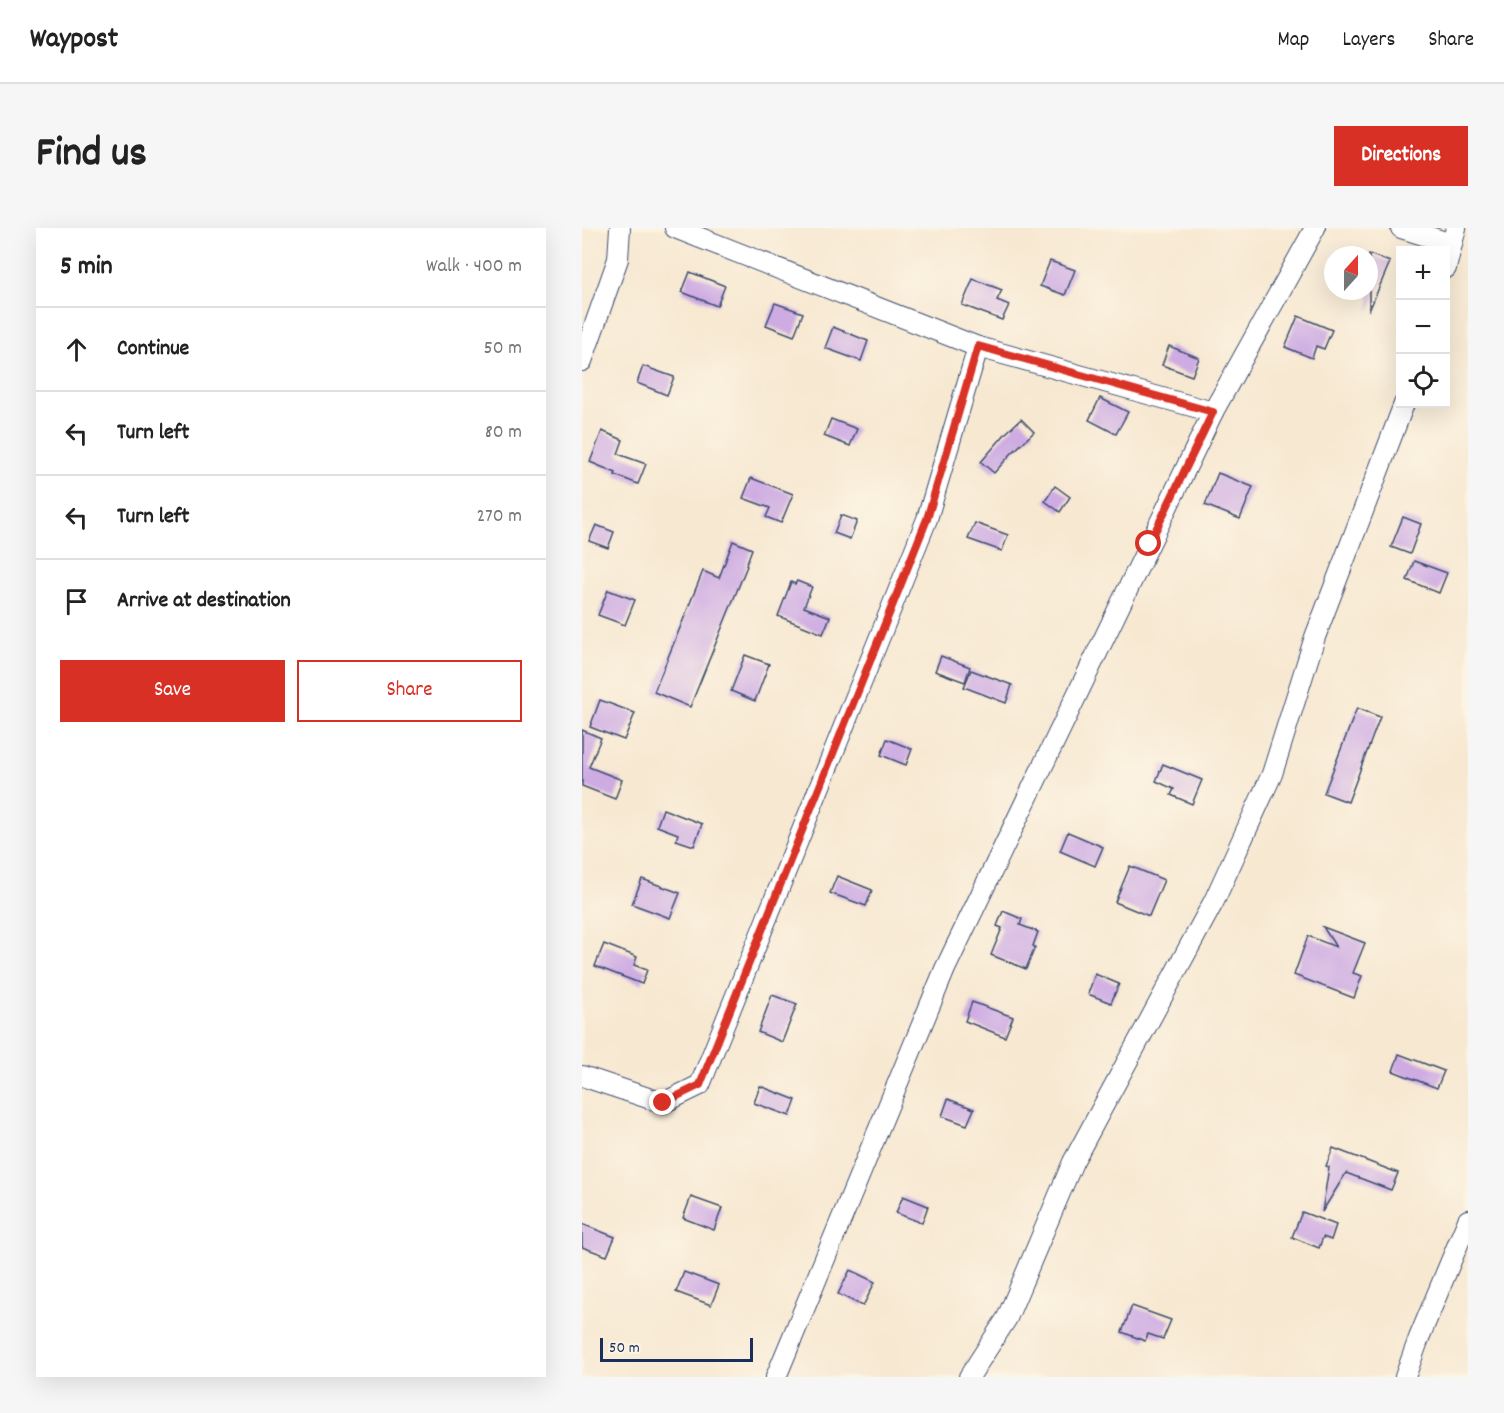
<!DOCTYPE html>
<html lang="en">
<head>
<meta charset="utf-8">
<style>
	:root { --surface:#fff; --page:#f6f6f6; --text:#222; --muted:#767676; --line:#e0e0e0; --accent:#d93025 }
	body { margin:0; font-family:Dekko,sans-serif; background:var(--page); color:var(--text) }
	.controls { position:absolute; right:18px; top:18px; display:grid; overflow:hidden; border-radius:0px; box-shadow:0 6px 24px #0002 }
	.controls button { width:54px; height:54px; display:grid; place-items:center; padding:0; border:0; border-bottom:2px solid var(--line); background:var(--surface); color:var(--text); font:30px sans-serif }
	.compass { position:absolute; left:742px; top:18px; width:54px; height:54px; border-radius:50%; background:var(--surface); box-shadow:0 6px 24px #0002; rotate:21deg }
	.scale { position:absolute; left:18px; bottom:15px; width:153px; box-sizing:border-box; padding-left:6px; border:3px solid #1b2f5e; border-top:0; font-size:16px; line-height:21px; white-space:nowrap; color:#1b2f5e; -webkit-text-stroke:4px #fcf5e5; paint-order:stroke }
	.stop { position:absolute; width:18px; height:18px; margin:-14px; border:4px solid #d93025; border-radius:50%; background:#fff }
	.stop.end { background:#d93025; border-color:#fff; box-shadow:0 2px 6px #0008 }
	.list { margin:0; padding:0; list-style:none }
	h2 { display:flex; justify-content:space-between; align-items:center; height:78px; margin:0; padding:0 24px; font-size:26px }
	h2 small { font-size:20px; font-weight:400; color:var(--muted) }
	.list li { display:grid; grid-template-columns:39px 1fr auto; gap:18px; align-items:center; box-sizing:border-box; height:84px; padding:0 24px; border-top:2px solid var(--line) }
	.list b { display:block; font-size:22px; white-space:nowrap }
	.list em { font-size:20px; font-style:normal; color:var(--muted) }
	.actions { display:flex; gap:12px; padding:18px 24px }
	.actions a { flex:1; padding:14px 0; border:2px solid var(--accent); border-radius:0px; text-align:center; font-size:21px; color:var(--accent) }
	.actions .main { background:var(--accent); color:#fff }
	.icon { flex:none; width:33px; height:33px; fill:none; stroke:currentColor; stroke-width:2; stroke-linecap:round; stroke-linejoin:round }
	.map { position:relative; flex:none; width:886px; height:1149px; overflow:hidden; border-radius:0px }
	header { display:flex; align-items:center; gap:36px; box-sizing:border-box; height:84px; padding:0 30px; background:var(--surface); border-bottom:2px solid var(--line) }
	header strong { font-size:28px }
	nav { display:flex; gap:33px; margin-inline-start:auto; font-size:21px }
	.intro { display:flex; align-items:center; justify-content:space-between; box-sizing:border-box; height:144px; padding:0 36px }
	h1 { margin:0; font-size:42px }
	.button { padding:15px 27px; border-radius:0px; background:var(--accent); color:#fff; font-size:21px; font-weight:700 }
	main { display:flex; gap:36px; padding:0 36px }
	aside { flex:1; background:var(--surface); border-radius:0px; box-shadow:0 6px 24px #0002 }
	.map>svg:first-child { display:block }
</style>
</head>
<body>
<header>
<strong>Waypost</strong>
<nav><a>Map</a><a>Layers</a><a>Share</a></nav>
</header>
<div class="intro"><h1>Find us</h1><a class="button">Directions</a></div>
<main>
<aside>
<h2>5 min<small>Walk · 400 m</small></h2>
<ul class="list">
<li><svg class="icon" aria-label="ahead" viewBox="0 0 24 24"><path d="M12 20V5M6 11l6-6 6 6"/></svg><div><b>Continue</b></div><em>50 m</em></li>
<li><svg class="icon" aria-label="left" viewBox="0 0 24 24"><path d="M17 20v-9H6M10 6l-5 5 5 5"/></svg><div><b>Turn left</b></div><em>80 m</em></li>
<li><svg class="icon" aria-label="left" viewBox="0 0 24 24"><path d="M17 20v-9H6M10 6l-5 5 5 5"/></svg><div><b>Turn left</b></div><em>270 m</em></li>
<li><svg class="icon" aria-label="arrive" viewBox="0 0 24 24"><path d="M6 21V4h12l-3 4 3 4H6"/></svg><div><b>Arrive at destination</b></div></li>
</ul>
<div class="actions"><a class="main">Save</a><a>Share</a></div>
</aside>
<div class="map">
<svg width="886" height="1149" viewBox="0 0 886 1149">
	<rect width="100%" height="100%" fill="#fcf5e5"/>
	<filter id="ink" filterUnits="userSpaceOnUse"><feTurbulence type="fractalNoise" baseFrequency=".0167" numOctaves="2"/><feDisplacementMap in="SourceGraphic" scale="12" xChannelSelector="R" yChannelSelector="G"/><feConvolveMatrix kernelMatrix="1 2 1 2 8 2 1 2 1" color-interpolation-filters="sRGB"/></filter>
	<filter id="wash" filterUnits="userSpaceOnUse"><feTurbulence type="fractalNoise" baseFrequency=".008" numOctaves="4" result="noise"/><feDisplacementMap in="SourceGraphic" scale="24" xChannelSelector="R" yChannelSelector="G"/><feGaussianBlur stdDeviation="1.35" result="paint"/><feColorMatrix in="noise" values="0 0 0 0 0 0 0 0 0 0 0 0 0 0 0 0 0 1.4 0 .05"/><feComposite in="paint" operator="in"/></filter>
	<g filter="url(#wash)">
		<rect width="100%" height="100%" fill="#f7e8d1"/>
		<g id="blocks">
			<g fill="#ceace3">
				<path d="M787 26 808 34 787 83Z"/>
				<path d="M468 33 493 42 483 67 458 58Z"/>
				<path d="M108 44 143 58 135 78 100 64Z"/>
				<path d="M391 51 420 62 415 72 427 77 420 92 380 77Z"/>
				<path d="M193 75 221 85 212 108 184 97Z"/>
				<path d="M716 88 750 102 742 121 734 118 730 130 703 119Z"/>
				<path d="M251 99 286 113 279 133 243 120Z"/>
				<path d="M587 118 617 130 610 148 580 137Z"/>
				<path d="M61 138 92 149 85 167 55 155Z"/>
				<path d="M518 170 546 184 534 206 507 192Z"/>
				<path d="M249 191 275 201 268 218 242 208Z"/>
				<path d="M439 191 452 204 429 226 412 245 399 234 424 205Z"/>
				<path d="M20 203 41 212 36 226 64 236 56 256 33 247 34 245 8 234Z"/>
				<path d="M636 245 671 259 658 291 623 277Z"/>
				<path d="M169 250 211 266 199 295 184 289 188 280 161 270Z"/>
				<path d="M473 258 488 269 478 284 463 273Z"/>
				<path d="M259 287 275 293 268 311 252 305Z"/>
				<path d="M821 289 839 296 828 326 809 319Z"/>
				<path d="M393 295 426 307 420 323 386 311Z"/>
				<path d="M14 297 32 304 26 320 7 313Z"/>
				<path d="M151 313 170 321 164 337 165 338 108 479 72 464 121 343 137 350Z"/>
				<path d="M832 333 865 345 857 365 825 352Z"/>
				<path d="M215 353 230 359 222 379 248 389 241 406 196 388 209 354 213 356Z"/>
				<path d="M26 362 53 372 43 397 16 387Z"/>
				<path d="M163 427 187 436 173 473 149 463Z"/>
				<path d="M359 428 388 439 383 454 353 443Z"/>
				<path d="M389 442 430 457 424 475 382 459Z"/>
				<path d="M18 472 53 485 42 512 8 499Z"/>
				<path d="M775 480 798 489 766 574 742 565Z"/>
				<path d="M0 502 19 510 7 539 40 552 33 571 0 558Z"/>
				<path d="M305 511 330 521 324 537 299 527Z"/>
				<path d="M581 536 620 552 610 576 589 567 592 561 574 553Z"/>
				<path d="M81 581 120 596 112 618 94 612 96 606 75 598Z"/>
				<path d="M486 604 521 619 513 638 478 623Z"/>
				<path d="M548 638 582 652 567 688 533 674Z"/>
				<path d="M255 648 290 662 284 678 248 665Z"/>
				<path d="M60 651 98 665 88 690 50 676Z"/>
				<path d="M421 683 440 691 438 697 456 704 451 718 453 719 444 741 409 727 420 700 415 698Z"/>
				<path d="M741 699 783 715 771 745 780 748 772 770 712 747 726 708 754 719Z"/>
				<path d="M22 716 55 729 52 737 65 742 60 756 13 738Z"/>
				<path d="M513 746 537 756 529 775 506 766Z"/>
				<path d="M190 767 215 776 200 814 176 804Z"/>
				<path d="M390 774 431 789 423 809 383 793Z"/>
				<path d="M817 826 862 843 855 860 811 843Z"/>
				<path d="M178 858 214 872 208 888 172 875Z"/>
				<path d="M366 871 392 881 385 897 360 888Z"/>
				<path d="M751 920 816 945 809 962 764 945 740 984 747 939 744 938Z"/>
				<path d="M321 968 346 978 340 995 314 985Z"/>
				<path d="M109 969 140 980 132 1002 101 990Z"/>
				<path d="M720 984 754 997 749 1012 741 1009 737 1020 710 1009Z"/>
				<path d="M0 996 33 1009 25 1028 0 1019Z"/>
				<path d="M268 1042 293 1054 281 1078 256 1066Z"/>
				<path d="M102 1044 137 1057 129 1077 94 1064Z"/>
				<path d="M550 1078 589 1092 581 1111 566 1106 563 1113 540 1104Z"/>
			</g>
		</g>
	</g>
	<g filter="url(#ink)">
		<use href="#blocks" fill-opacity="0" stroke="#3c4b6f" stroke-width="1.5"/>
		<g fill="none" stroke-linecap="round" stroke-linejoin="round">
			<g stroke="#3c4b6f" stroke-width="22">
				<g id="street">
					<path d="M93 0 396 119 631 184"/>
					<path d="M819 0 870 16"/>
					<path d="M864 40 874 0"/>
					<path d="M0 133 36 31 38 0"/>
					<path d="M0 848 81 875 118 857 345 291 396 119"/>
					<path d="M194 1149 363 741 631 184 733 0"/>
					<path d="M387 1149 425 1090 491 934 632 673 690 546 733 409 822 176"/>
					<path d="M823 1149 837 1110 886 992"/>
				</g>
			</g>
			<use href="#street" stroke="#fff" stroke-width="20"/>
		</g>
	</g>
	<g fill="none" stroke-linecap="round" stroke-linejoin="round" filter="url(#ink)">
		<path stroke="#d93025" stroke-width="8" d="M81 875 118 857 345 291 396 118 631 184 567 316"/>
	</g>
</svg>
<div class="controls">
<button>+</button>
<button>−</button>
<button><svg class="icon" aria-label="locate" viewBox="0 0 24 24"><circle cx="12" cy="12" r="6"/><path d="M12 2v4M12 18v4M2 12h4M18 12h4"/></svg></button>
</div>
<svg class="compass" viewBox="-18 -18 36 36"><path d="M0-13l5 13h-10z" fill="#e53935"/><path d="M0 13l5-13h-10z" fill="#767676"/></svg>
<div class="scale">50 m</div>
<div class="stop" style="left:567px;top:316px"></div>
<div class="stop end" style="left:81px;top:875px"></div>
</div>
</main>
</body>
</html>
